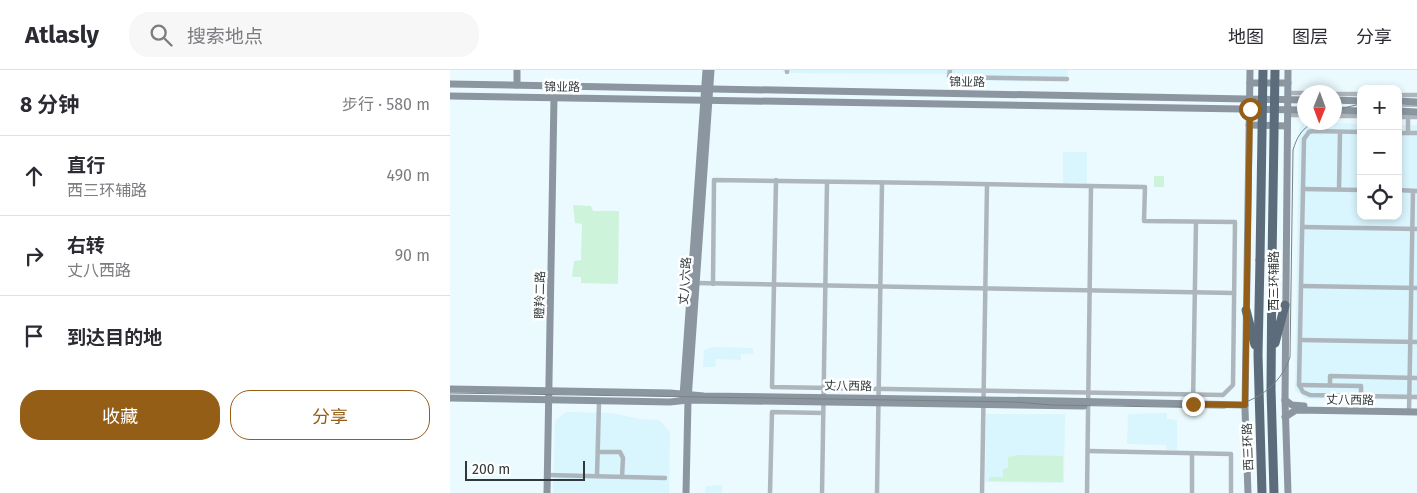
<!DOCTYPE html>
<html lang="zh">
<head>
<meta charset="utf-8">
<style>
	:root { --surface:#fff; --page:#f7f7f7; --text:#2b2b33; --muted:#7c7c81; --line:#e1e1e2; --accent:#955e17 }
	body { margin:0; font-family:"Fira Sans","Noto Sans SC",sans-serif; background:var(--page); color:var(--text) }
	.controls { position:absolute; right:15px; top:15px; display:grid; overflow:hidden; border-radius:10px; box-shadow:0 2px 8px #0003 }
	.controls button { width:45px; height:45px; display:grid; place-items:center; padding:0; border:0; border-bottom:1px solid var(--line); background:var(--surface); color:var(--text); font:25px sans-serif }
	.compass { position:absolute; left:847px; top:15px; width:45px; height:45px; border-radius:50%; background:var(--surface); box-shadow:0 2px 8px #0003; rotate:181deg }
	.scale { position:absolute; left:15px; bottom:12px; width:120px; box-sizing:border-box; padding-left:5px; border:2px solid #2f393c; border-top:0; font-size:14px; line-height:18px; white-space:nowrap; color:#2f393c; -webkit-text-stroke:4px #fff; paint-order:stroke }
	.stop { position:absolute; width:15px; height:15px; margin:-11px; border:4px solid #955e17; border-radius:50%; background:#fff }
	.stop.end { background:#955e17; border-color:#fff; box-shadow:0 1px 5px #0008 }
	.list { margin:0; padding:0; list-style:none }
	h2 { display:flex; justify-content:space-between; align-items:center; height:65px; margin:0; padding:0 20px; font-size:21px }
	h2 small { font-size:16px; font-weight:400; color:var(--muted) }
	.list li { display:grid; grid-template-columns:32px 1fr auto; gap:15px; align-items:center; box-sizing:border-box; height:80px; padding:0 20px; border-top:1px solid var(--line) }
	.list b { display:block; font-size:19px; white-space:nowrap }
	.list p { margin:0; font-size:16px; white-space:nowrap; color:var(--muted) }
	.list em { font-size:16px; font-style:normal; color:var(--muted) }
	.actions { display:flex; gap:10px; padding:15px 20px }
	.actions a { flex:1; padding:11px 0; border:1px solid var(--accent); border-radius:20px; text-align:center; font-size:18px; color:var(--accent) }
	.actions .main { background:var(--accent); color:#fff }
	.icon { flex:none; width:28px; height:28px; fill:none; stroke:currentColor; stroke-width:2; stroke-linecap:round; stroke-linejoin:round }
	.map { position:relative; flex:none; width:967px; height:423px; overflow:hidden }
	header { display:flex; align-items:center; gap:30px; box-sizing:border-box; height:70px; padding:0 25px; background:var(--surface); border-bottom:1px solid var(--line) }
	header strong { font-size:24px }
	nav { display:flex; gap:28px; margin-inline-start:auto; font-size:18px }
	.search { width:350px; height:45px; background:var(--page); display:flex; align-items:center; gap:12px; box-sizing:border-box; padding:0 18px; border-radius:20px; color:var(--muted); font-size:19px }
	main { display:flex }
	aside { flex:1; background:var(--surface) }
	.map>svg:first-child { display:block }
</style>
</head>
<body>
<header>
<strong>Atlasly</strong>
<div class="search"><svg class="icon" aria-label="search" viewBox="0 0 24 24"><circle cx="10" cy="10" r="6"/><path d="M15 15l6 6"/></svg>搜索地点</div>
<nav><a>地图</a><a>图层</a><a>分享</a></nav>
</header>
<main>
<aside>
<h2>8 分钟<small>步行 · 580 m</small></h2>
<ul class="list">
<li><svg class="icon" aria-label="ahead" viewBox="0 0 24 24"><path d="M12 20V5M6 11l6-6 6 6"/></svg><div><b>直行</b><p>西三环辅路</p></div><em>490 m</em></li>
<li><svg class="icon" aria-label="right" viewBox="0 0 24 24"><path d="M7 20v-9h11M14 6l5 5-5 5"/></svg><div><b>右转</b><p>丈八西路</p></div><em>90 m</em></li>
<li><svg class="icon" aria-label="arrive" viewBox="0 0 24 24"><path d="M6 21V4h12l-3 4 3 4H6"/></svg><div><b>到达目的地</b></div></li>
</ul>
<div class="actions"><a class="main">收藏</a><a>分享</a></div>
</aside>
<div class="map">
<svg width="967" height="423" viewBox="0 0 967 423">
	<rect width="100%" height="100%" fill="#ebfaff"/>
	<g fill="#d9f5fd">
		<path d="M333 0H618V12L497 10 496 4 333 3Z"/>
		<path d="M853 52 911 54V146H948V55H967V330L856 329 845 320 849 59Z"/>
		<path d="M613 82H637V114L613 113Z"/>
		<path d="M262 277 303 278V284H291V290L266 289 265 297H253L254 280Z"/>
		<path d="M116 342 162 343 189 349 209 350 220 362 219 423H103L105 351Z"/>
		<path d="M717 343V349L727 350V380H717L716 375 677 374 678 344Z"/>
		<path d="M536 344H615L614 413 535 412Z"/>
		<path d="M272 415V423H255L256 416Z"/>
	</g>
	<g fill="#cdf3da">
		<rect x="704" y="106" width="10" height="11"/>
		<path d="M123 135 141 136 143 141H169L168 214 131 213V207H122L124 191 131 190 132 154 125 153Z"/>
		<path d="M568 385 613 386V412L539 411V407H553V399L558 398V387Z"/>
	</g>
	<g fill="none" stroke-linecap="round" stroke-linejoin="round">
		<g stroke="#aeb6bd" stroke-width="4.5">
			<path d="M500 0 499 7 617 9"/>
			<path d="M337 2V0"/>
			<path d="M838 23H854"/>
			<path d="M884 24H911"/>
			<path d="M948 25H967"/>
			<path d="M954 42 958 47V63"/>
			<path d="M837 45H854"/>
			<path d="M884 46H911"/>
			<path d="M948 47H967"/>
			<path d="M911 62 863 61 859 62 854 69 849 315 853 322 860 325 967 327"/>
			<path d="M948 63H967"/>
			<path d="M853 119 911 120"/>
			<path d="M889 119 890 62"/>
			<path d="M948 120 967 121"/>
			<path d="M853 157 967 159"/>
			<path d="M246 213 784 223"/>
			<path d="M263 214 264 110C408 111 551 115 695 117L694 151 785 152 783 315 773 325 322 317 326 110"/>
			<path d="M852 216 967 218"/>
			<path d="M851 270 967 272"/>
			<path d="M849 315 911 316V326"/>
			<path d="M880 315V306L967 308"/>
			<path d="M743 334 746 152"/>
			<path d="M959 342 963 121"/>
			<path d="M638 381 781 384V423"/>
			<path d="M148 382H170L173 388 172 407"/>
			<path d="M98 405 215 408"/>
			<path d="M147 406 149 333"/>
			<path d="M320 423 322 342 373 343"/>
			<path d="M372 423 377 112"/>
			<path d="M427 423 432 113"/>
			<path d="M532 423 537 115"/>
			<path d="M637 423 641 116"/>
			<path d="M742 423V383"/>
		</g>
		<g stroke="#8b96a0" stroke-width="7">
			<path d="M838 0 835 330 838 423"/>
			<path d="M800 13H838"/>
			<path d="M0 14 854 30"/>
			<path d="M67 15V0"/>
			<path d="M0 26 854 40"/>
			<path d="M884 30 911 31"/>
			<path d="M948 31 967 32"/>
			<path d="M884 40 911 41"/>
			<path d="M948 41 967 42"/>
			<path d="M799 55 837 56"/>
			<path d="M0 319 220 323 254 326 611 331 795 335"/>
			<path d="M233 326 256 0"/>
			<path d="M0 328 220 332 238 330 634 336"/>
			<path d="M835 330 842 335 854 336"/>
			<path d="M835 347 846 340 967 342"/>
			<path d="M97 423 104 28"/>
			<path d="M236 423 238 330 261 0"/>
			<path d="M798 423 795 339 800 0"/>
		</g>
		<g stroke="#5c6c7a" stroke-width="9">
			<path d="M810 190 808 285 812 423"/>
			<path d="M822 191 821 319 824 423"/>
			<path d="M796 240 805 275"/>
			<path d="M825 273 835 235"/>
		</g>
		<g stroke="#778387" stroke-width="1">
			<path d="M948 36H967"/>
			<path d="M884 40 911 34"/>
			<path d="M0 323 566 332 602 335 774 338C804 333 830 317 840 287L843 80C847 67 851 60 863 52"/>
		</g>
		<g stroke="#5c6c7a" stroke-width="9">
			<path d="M810 190 813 0"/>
			<path d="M822 191 825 0"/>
		</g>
	</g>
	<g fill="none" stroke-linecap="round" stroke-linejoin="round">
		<path stroke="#955e17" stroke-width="6" d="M743 334 795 335 800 39"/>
	</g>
	<g text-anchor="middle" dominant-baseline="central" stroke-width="5" stroke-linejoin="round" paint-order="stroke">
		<g font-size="12" fill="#2f393c" stroke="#fff">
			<text transform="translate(517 12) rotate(1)">锦业路</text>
			<text transform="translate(112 17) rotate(1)">锦业路</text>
			<text transform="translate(235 211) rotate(-86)">丈八六路</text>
			<text transform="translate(824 211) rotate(-90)">西三环辅路</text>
			<text transform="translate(90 225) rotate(-89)">瞪羚二路</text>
			<text transform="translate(398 316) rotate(1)">丈八西路</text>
			<text transform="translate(900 330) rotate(1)">丈八西路</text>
			<text transform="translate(798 377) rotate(-92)">西三环路</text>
		</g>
	</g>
</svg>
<div class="controls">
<button>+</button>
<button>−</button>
<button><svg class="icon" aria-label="locate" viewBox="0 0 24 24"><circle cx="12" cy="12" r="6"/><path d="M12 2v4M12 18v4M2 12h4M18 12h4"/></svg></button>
</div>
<svg class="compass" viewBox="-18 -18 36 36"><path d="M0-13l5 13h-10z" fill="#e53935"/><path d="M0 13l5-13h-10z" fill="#7c7c81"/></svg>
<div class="scale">200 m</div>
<div class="stop" style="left:800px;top:39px"></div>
<div class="stop end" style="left:743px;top:334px"></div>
</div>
</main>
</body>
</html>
